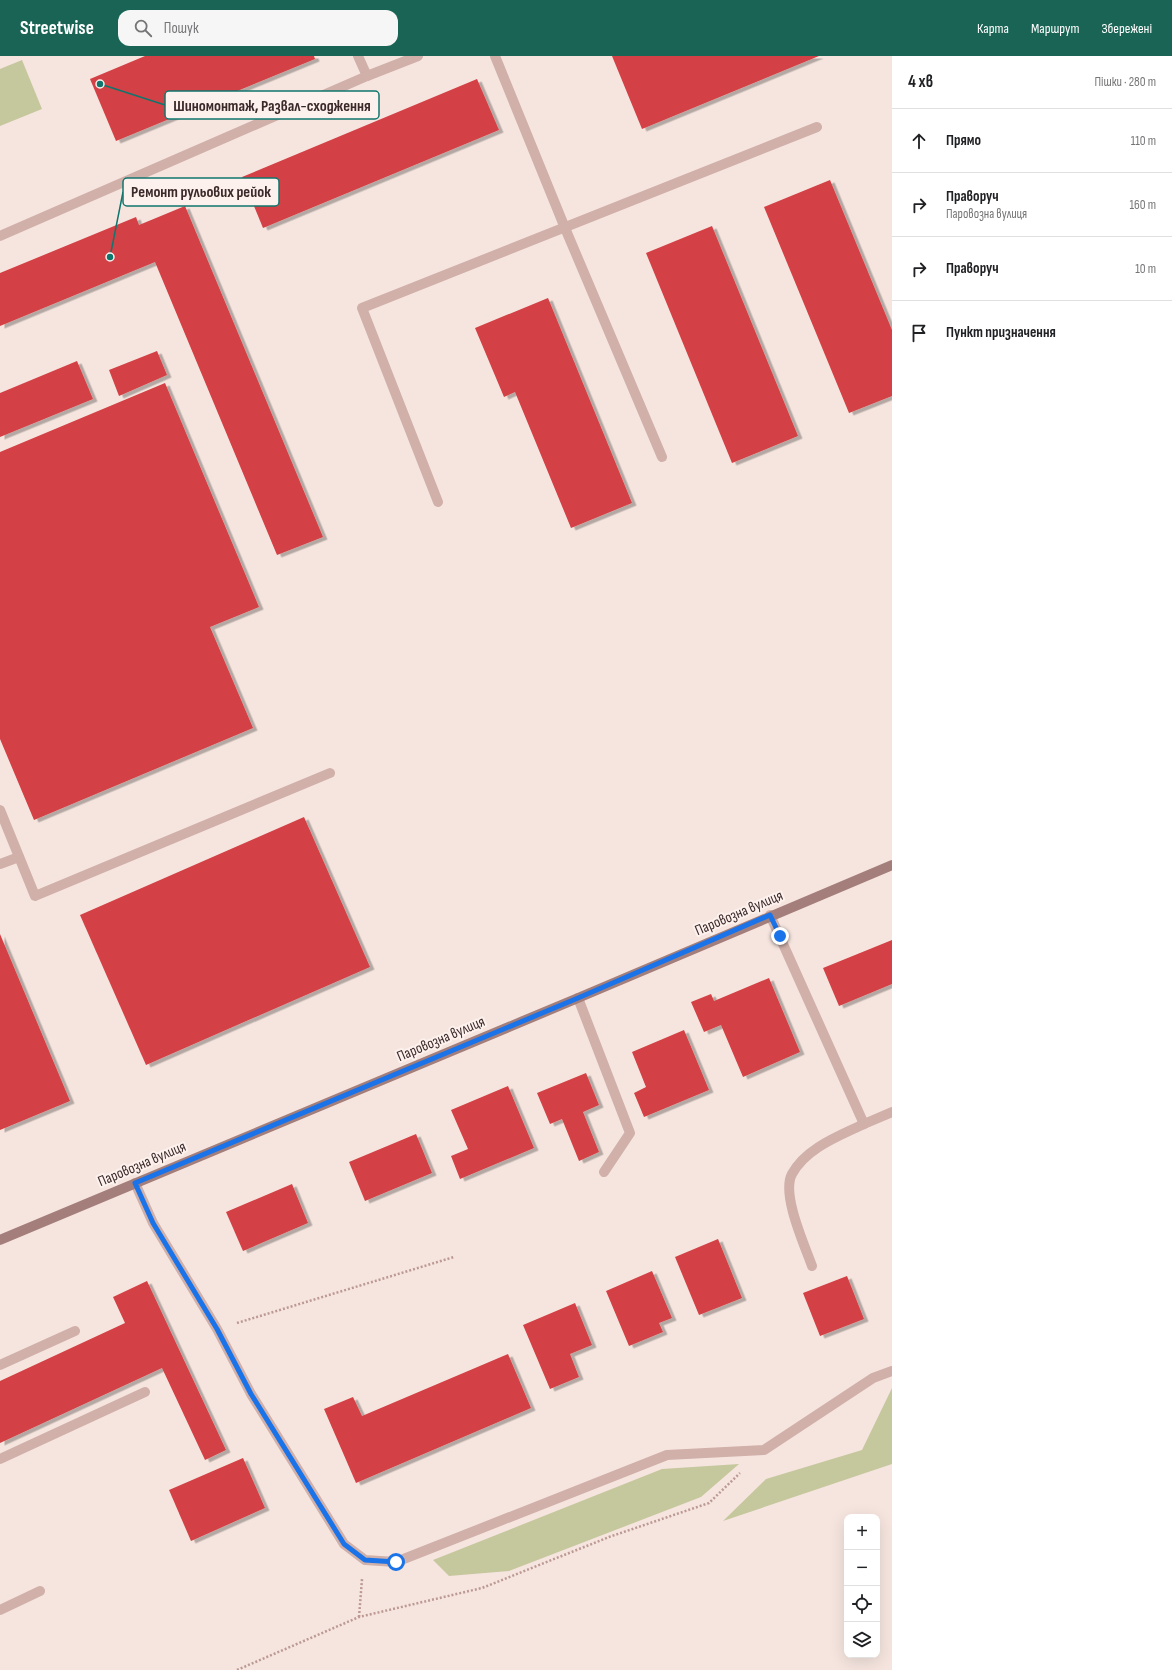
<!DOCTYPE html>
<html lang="uk">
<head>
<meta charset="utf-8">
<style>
	:root { --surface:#fff; --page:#f6f6f6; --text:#202124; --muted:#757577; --line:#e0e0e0; --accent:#196454 }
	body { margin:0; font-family:"Sofia Sans Condensed",sans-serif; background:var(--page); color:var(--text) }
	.controls { position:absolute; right:12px; bottom:12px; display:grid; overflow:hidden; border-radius:8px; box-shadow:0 4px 16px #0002 }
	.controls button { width:36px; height:36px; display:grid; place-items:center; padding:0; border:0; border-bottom:1px solid var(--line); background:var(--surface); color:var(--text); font:20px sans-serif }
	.stop { position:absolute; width:12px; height:12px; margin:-9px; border:3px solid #1a73e8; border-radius:50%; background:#fff }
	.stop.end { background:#1a73e8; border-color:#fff; box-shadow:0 1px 4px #0008 }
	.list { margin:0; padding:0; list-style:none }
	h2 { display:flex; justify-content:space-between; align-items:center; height:52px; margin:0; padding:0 16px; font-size:17px }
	h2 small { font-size:13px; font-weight:400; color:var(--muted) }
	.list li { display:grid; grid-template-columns:26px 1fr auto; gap:12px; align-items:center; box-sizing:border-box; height:64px; padding:0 16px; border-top:1px solid var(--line) }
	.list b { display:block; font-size:15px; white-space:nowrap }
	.list p { margin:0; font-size:13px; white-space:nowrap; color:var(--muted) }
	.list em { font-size:13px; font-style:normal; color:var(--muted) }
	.icon { flex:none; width:22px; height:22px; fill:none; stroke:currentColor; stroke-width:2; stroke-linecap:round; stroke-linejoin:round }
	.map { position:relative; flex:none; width:892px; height:1614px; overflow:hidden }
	header { display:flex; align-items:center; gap:24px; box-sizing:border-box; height:56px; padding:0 20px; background:var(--accent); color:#fff }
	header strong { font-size:19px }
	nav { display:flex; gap:22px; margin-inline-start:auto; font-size:14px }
	.search { width:280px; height:36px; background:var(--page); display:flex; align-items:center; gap:10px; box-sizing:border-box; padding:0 14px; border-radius:12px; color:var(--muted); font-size:15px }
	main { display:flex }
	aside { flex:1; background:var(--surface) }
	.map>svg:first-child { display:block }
</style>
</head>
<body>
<header>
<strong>Streetwise</strong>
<div class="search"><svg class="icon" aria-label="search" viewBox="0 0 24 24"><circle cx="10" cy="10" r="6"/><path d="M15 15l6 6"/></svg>Пошук</div>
<nav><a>Карта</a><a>Маршрут</a><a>Збережені</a></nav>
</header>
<main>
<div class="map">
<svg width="892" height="1614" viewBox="0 0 892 1614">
	<defs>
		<filter id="shadow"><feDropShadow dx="4.5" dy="2.5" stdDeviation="0" flood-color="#0004"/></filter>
	</defs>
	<rect width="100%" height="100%" fill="#f6e5df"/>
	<g fill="#c5c79d">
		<path d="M22 4 42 53 0 70V13Z"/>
		<path d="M892 1332V1408L723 1465 766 1423 862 1394Z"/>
		<path d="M739 1408 701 1441 509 1515 449 1520 433 1504 662 1413Z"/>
	</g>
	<g fill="#d34044" filter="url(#shadow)">
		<path d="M145 0H314L315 3 116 85 90 23Z"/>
		<path d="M612 0H819L642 73Z"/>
		<path d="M477 23 499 74 263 172 242 121Z"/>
		<path d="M830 124 892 274V340L849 357 764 151Z"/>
		<path d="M185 150 323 481 277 499 155 206 0 270V217L136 161 139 169Z"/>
		<path d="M712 170 798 380 732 407 646 197Z"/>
		<path d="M548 242 632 447 571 472 515 336 504 341 475 272Z"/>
		<path d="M157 295 167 319 119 340 109 314Z"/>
		<path d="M77 305 93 343 0 381V337Z"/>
		<path d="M165 327 259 551 210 571 253 672 34 764 0 683V396Z"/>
		<path d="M304 761 370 911 146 1009 80 859Z"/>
		<path d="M0 878 70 1045 0 1074Z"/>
		<path d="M892 884V928L839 950 823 912Z"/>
		<path d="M769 922 800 996 743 1021 721 969 704 976 691 946 711 938 714 945Z"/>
		<path d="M684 974 709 1034 644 1061 634 1037 646 1031 632 996Z"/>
		<path d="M586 1017 599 1049 583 1056 599 1096 579 1105 562 1063 550 1068 537 1037Z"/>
		<path d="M508 1030 534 1092 460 1123 451 1100 468 1093 451 1054Z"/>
		<path d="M416 1078 432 1117 365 1145 349 1106Z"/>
		<path d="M292 1128 308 1167 243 1195 226 1156Z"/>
		<path d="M718 1183 742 1242 699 1259 675 1201Z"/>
		<path d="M652 1215 672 1262 659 1267 663 1276 629 1290 606 1235Z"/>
		<path d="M847 1220 864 1263 820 1280 803 1237Z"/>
		<path d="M147 1225 226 1394 205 1404 162 1312 0 1387V1325L125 1267 113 1241Z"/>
		<path d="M575 1247 592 1289 570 1298 579 1321 550 1333 523 1269Z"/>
		<path d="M508 1298 531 1352 356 1427 324 1353 353 1341 362 1360Z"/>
		<path d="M243 1402 265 1452 191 1485 169 1434Z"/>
	</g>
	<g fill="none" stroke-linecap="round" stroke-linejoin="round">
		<g stroke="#bc9993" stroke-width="2.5" stroke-dasharray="2 2" stroke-linecap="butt">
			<path d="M237 1267 454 1201"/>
			<path d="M359 1561 362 1523"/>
			<path d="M237 1614 359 1561 482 1532 609 1481 709 1447 740 1417"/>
		</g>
		<g stroke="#d0b0a9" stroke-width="10">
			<path d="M358 0 367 20 418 0"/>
			<path d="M495 0 565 172 662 401"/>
			<path d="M0 180 367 20"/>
			<path d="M438 446 362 252 817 71"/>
			<path d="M0 754 35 840 330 717"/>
			<path d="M0 808 19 801"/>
			<path d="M770 859 864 1068 892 1056"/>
			<path d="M578 942 630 1077 604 1116"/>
			<path d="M812 1210C805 1190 781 1138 792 1118 806 1092 839 1080 864 1068"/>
			<path d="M0 1309 75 1275"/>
			<path d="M0 1403 145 1336"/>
			<path d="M0 1554 40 1535"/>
		</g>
		<path stroke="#d0b0a9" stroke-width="10" d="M135 1127 153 1167 217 1273 251 1338 344 1488 365 1504 396 1506 667 1399 764 1394 873 1322 892 1315"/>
		<path stroke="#a47e7a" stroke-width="10" d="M0 1184 578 942 892 809"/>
	</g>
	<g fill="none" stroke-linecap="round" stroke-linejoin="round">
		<path stroke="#1a73e8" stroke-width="5" d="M396 1506 365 1504 344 1488 251 1338 217 1273 153 1167 135 1127 578 942 770 859 780 880"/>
	</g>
	<g text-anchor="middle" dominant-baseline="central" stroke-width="4" stroke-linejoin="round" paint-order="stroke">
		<g font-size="15" fill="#3c2a2a" stroke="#fcf1ed">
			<text transform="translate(739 857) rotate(-23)">Паровозна вулиця</text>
			<text transform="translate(441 983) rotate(-23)">Паровозна вулиця</text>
			<text transform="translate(142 1108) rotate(-23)">Паровозна вулиця</text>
		</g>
	</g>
	<path fill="none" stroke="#0f766e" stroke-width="1.5" d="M100 28L165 49M110 201L123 136"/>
	<g fill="#0f766e" stroke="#fcf1ed" stroke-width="1.5">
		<circle cx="100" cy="28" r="4"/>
		<circle cx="110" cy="201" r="4"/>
	</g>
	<g fill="#fcf1ed" stroke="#0f766e" stroke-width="1.5">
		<rect x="165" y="35" width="214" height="28" rx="4"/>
		<rect x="123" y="122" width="156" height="28" rx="4"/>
	</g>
	<g font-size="16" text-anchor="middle" font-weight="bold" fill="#3c2a2a">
		<text x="272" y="55">Шиномонтаж, Развал-сходження</text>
		<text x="201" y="141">Ремонт рульових рейок</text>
	</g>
</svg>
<div class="controls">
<button>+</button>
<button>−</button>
<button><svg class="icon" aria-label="locate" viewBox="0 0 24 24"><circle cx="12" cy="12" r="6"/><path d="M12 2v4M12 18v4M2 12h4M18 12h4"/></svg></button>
<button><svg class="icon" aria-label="layers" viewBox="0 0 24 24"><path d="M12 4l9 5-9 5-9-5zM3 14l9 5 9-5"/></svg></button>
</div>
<div class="stop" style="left:396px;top:1506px"></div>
<div class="stop end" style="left:780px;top:880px"></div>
</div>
<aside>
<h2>4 хв<small>Пішки · 280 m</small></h2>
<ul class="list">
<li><svg class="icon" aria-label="ahead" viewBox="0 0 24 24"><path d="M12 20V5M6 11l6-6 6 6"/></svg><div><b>Прямо</b></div><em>110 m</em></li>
<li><svg class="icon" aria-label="right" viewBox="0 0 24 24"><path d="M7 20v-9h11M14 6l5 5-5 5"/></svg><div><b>Праворуч</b><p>Паровозна вулиця</p></div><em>160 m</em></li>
<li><svg class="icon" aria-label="right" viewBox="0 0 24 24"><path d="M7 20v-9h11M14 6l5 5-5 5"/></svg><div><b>Праворуч</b></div><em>10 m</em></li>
<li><svg class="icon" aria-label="arrive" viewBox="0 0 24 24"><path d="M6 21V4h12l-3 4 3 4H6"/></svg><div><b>Пункт призначення</b></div></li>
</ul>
</aside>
</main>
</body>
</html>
